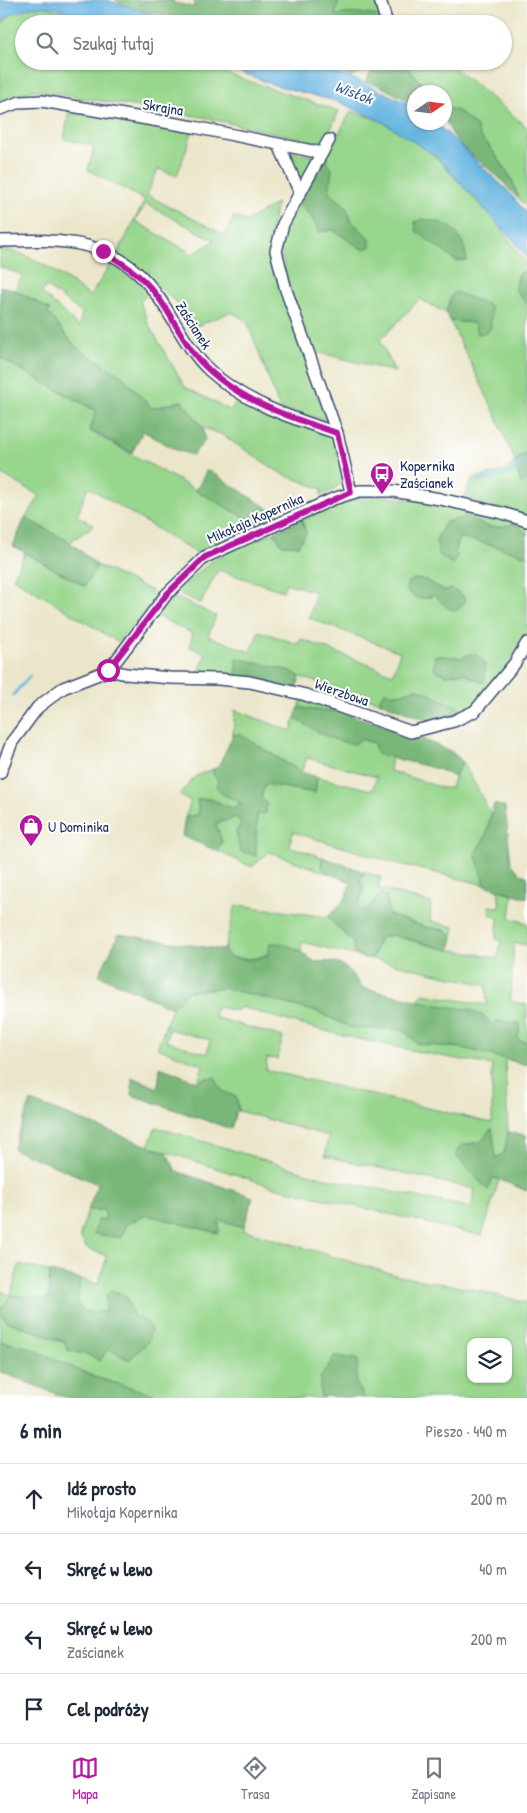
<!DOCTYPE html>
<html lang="pl">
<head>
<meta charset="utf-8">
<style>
	:root { --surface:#fff; --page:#f6f6f7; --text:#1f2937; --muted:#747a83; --line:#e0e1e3; --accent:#b5179e }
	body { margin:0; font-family:"Patrick Hand",sans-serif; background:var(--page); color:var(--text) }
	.controls { position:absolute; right:15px; bottom:15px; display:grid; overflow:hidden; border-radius:10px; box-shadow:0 1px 4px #0004 }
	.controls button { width:45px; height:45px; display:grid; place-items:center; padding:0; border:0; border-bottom:1px solid var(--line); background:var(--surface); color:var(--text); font:25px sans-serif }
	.compass { position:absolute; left:407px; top:85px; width:45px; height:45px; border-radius:50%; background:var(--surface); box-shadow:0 1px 4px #0004; rotate:77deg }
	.stop { position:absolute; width:15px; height:15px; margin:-11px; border:4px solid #b5179e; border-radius:50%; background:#fff }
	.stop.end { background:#b5179e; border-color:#fff; box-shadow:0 1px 5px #0008 }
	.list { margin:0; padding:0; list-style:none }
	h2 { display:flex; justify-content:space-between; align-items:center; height:65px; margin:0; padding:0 20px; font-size:21px }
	h2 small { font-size:16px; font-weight:400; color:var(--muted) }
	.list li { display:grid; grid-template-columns:32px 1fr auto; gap:15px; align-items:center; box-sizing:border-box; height:70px; padding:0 20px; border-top:1px solid var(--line) }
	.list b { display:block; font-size:19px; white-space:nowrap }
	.list p { margin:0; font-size:16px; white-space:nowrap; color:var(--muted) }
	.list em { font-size:16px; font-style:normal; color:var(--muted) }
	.icon { flex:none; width:28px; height:28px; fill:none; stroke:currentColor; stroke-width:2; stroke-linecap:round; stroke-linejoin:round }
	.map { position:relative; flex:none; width:527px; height:1398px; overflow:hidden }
	.search { position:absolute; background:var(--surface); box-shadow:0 1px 4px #0004; left:15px; right:15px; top:15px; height:55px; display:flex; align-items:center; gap:12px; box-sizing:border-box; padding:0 18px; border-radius:28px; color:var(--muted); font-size:19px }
	.sheet { height:345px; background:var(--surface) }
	nav { display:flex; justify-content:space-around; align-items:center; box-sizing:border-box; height:70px; border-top:1px solid var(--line); background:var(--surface); font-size:14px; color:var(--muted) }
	nav a { display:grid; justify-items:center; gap:2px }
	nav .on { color:var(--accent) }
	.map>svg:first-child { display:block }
</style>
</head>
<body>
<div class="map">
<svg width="527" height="1398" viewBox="0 0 527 1398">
	<rect width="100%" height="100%" fill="#fff"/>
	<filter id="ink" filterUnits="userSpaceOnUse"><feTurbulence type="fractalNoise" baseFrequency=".02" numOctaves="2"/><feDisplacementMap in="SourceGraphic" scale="10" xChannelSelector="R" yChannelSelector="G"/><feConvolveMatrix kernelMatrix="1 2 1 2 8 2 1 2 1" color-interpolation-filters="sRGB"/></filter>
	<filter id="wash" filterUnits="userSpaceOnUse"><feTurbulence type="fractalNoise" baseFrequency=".0096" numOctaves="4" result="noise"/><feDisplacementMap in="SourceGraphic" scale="20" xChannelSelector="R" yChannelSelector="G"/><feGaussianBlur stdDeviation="1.12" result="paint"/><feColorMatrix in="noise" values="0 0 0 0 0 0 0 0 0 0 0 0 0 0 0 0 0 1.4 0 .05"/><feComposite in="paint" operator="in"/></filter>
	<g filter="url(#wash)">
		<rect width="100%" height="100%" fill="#ebe6ca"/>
		<g fill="#97d68c" stroke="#598275" fill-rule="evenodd">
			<path d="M339 0H376L381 16 359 13 335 15Z"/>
			<path d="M39 4 95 24H24V61H203L228 74 339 111 326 140 316 142 202 117 32 90 0 104V25L16 10Z"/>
			<path d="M403 61H446L527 127V207L518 198 512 179 488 144 478 135 477 127 458 111 445 108 444 92H423L421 83Z"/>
			<path d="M69 110 193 130 177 176 158 169 147 195 225 235 234 217 247 221 277 203 267 246 326 420 280 409 247 321 231 312 189 329 177 303 154 282 117 254 145 200 88 170 94 146 64 139ZM146 204 214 240V241L193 254 135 221Z"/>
			<path d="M351 111 382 121 431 152 494 219 527 264V271L519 273 515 289 527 304V452L515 461 521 483 527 481V516L464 499 472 479 505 471 515 461 495 413 450 321 474 323 488 332 451 296 446 313 420 299 380 340 395 372 309 350 287 279 279 244 298 204 310 215 320 231 333 230 362 249 370 239 352 222 345 205 329 193 332 170 325 159Z"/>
			<path d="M287 151 314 156 301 182Z"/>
			<path d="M0 249C34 253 63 277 90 296L113 261 126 268 150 293 140 301 149 325 185 387 231 411 240 396 334 437 343 482 332 491 321 495 322 489 282 474 221 434 203 428 182 401 152 408 123 377 76 347 47 312 49 309 15 290 23 275 0 267ZM46 286 82 313 79 327 42 293Z"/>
			<path d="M0 358 96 411 90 431 248 519 255 526 198 554 88 487 77 516 94 525 70 542 25 518 40 496 0 473Z"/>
			<path d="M367 495C422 499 474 510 527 526V534L516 523C495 530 486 529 468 516L439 555H458L454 553 459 537 495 546 527 556V635L496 683 478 703 466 711 416 688 400 694 380 698V702L300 677 291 671 237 659 236 678 197 676 206 655 189 646 193 634 157 616 171 599 177 598 216 616 208 636 250 652 259 631 298 644 301 639 393 674 400 652 309 618 316 592 286 583 283 591 218 570 201 603 182 595 178 590 215 558 274 532 282 545H299L306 533 302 520 348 498ZM425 580 446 591 447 608 434 595ZM455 656 460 658 473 680 464 673 446 675 434 669Z"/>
			<path d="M25 553 84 586 97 565 160 595 118 642 13 578Z"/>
			<path d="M302 699 338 711 312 710 299 707Z"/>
			<path d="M235 710 291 731 295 718 306 724 374 743 377 754 392 756 390 771 443 788H451L456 771 463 762 491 814 486 836 475 853 485 885 395 863 293 832 289 846 322 857 321 867 327 873 269 852 252 867 217 851 222 842 216 824 236 817 241 823 256 855 257 815 265 784 315 793 317 777 372 790 377 777 307 758 301 772 240 734 233 735Z"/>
			<path d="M213 769V774L218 781 216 786 223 794 241 803 232 808 210 799H197L199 814 185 818 191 801 179 795 196 776Z"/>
			<path d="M365 872 381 877 378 888 431 903 430 921 455 927 453 938 445 930 425 927 390 915 380 894 367 910H360L358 904 364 890 360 880Z"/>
			<path d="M498 890 513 894 510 918 527 923V945L514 943 510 1001 527 1005V1042L518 1040 520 1023 494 1029 439 1005 417 1001 423 994 487 1005 486 985 372 959 380 937 392 935 435 947 498 958 501 941 496 939 498 918 490 914 489 906 500 907Z"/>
			<path d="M236 905 328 917 353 943 354 953 361 957 302 942 301 951 280 943C263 960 254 960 230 957L224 950Z"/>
			<path d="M225 988 318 1012 352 1028 403 1030 417 1044 463 1048 505 1059 508 1132 504 1153 496 1158 492 1128 481 1142 461 1145 455 1155 488 1189 493 1177 499 1180 482 1236 274 1187 148 1146 156 1127 321 1177 471 1208 475 1189 325 1156 328 1136 239 1111 236 1097 222 1091 205 1078 198 1082 203 1065 157 1048 172 1008 189 991ZM217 1007 237 1011 241 1007C323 1033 407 1051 492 1065V1123L266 1070 267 1058 277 1059 283 1037 214 1017ZM169 1029 210 1040 207 1054 166 1041Z"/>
			<path d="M88 1210H104L107 1219 121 1237 126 1224 147 1215 218 1233 219 1219 244 1227V1230L399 1276 477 1290 527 1303V1398H365L355 1383 320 1396 324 1398H167L94 1377 30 1348 0 1341V1311L6 1321 65 1343 67 1350 89 1355 100 1361 107 1349 146 1321 134 1317 126 1296 112 1290 106 1296 107 1311 85 1312 77 1304 80 1279 98 1284 106 1260 105 1255 86 1248 80 1235ZM471 1342H508V1379H471Z"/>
			<path d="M19 1264 50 1272 48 1299 11 1295 0 1311V1291L11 1295Z"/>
		</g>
		<g fill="#79b778" stroke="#4a736b">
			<path d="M115 0H173L174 3 195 7 194 0H339L335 15 359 13 381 16V24H198L190 16 188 19 133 9Z"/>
			<path d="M310 61H368L363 70 351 76Z"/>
			<path d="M378 61H403L421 83 423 92H414V104L378 85 365 82Z"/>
			<path d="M444 108 458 111 477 127C478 137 484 139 489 146 501 163 514 178 518 198 510 191 504 182 497 176 475 156 445 140 444 108Z"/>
			<path d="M325 159 332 169 329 193 345 205 352 222 370 239V247L362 249 333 230 320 232 310 215 298 204Z"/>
			<path d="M422 219C449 221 463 232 467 260L456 261 416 231 415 222Z"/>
			<path d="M527 271V304L515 289 519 273Z"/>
			<path d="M0 286 15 290 50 310 47 312 76 347 123 377 152 408 182 401 203 428 205 440 193 455 176 450 143 431 132 453 90 430 96 411 0 358Z"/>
			<path d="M455 292 491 306V326L488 332 477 334 474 323 450 321 446 313 451 296Z"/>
			<path d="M527 452V481L521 483 515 461Z"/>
			<path d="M206 471 211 472 278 515 255 526 248 519 196 491Z"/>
			<path d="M468 516C486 529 495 530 516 523L527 534V556L495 546 459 537 454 553 458 555 452 564 439 555 436 539 446 522Z"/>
			<path d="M25 518 70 542 97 565 85 586 13 546Z"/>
			<path d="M302 520 306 533 299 545H282L274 532Z"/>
			<path d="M415 579 425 580 446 591 451 589 463 595 465 602 457 611 447 608 434 595C422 601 415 599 406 590L408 582Z"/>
			<path d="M470 654 478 655 485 662V681L483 683 464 673 446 675 434 669 435 655 460 658Z"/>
			<path d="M237 658 291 671 300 677 296 690 236 678Z"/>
			<path d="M416 688 463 709 466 711 439 722H430L380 702V698L385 692 400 694Z"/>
			<path d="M299 707 312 710 338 711 413 735 452 752 463 762 454 777 438 769 377 754 374 743 361 739 355 744C331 742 315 730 295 718Z"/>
			<path d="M240 734 301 772 317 777 315 793 265 784 261 797 267 804 266 813 257 815 256 856 240 851 236 831 241 823 236 817 216 824 222 842 217 851 182 836 185 818 199 814 197 799H210L232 808 241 803 222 794 216 786 218 781 213 774V769L218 767 233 735Z"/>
			<path d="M494 804 505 807 511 863 520 874 527 876V898L485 885 475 853 486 836Z"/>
			<path d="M322 857 365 872 360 880 364 890 358 904 360 910H367L380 894 386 896 390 915 425 927 445 930 453 938 450 950 392 935 380 938 371 959 361 957 354 953 353 943 328 917 345 899 351 882 327 873 321 867Z"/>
			<path d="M119 934 224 950 230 957 250 960 268 955 270 943C288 942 301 951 315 962 343 960 347 966 362 988L439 1005 471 1010 485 1017 494 1028 496 1021 520 1023 518 1040 527 1042V1065L463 1048 417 1044 403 1030 352 1028 318 1012 225 988 189 991 172 1008 99 975Z"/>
			<path d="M160 1067 198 1082 205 1078 215 1077 222 1091 236 1097 239 1111H236L231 1129 132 1095V1077L158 1088Z"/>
			<path d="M31 1101 167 1153 176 1171 253 1197 244 1227 219 1220V1233L147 1215 126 1224 121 1238 94 1234 98 1220 106 1219 104 1210H88L98 1184 13 1149Z"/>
			<path d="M492 1128 496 1158 504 1153 508 1132 527 1135 525 1141 527 1144V1191L493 1177 488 1190 455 1155 461 1145 481 1142Z"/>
			<path d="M50 1272 80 1279 77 1304 85 1312 106 1311V1296L112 1290 126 1296 134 1317 146 1321 151 1330 148 1342 129 1360 108 1349 100 1361 89 1355 67 1350 65 1342 6 1321 0 1311 11 1295 48 1299Z"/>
			<path d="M0 1341 30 1348 94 1377 167 1398H67L0 1372Z"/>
			<path d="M335 1355 358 1360 356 1383 365 1398 320 1396V1378Z"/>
		</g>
		<g fill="#66b5e0" stroke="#40729f">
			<path d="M0 0H107L181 24H103L53 7H31L10 15 0 23Z"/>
			<path d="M212 61H293L352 78 409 104 414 108V122L434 123 446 132 508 191 527 214V259L514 241 437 157 385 123 339 102 274 85Z"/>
		</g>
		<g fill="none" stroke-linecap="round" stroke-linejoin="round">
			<g stroke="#66b5e0" stroke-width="3">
				<path d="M478 481 508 475 527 460"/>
				<path d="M13 695 30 676"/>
			</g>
		</g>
	</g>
	<g filter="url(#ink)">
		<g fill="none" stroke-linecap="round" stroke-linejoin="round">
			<g stroke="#3a4a6e" stroke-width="14">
				<g id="minor">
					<path d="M380 0 387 24"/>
					<path d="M0 109 20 102 42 101 194 127 322 153"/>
					<path d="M329 140 283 224 276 251 286 290 337 433 351 492"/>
					<path d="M279 145 300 193"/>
					<path d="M0 241C65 239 118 238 159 298 175 321 188 350 209 370 245 403 291 418 337 433"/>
					<path d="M109 670 126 674 170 678 218 679 250 682 306 695 411 732 454 721 475 711 515 663 527 643"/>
					<path d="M0 773 12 742 38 707 63 688 109 670 166 595 205 557 333 499 359 491H393L440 499 502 513 527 521"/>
				</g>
			</g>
			<use href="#minor" stroke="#fff" stroke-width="11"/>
		</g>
	</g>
	<g fill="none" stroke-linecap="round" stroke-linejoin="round" filter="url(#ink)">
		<path stroke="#b5179e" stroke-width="6" d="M103 251C124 264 143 276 158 297 173 317 183 342 200 361 236 400 289 417 337 433L351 492 205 557 166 595 108 670"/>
	</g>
	<defs>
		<g id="bus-pin" transform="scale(1.25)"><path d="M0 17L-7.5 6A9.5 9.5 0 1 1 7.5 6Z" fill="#b5179e" stroke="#fff"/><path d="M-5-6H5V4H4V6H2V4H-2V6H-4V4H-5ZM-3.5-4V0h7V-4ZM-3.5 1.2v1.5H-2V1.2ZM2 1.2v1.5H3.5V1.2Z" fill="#fff"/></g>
		<g id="shop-pin" transform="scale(1.25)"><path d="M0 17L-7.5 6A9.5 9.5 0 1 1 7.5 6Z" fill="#b5179e" stroke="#fff"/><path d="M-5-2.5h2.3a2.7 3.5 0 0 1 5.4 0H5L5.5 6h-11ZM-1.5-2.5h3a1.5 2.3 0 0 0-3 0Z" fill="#fff"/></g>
	</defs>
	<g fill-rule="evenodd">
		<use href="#bus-pin" x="382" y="474"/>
		<use href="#shop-pin" x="31" y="826"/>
	</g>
	<g text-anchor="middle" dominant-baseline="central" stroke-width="4" stroke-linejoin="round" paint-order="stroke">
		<g font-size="15" fill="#1b2f5e" stroke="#fff">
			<text transform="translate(163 107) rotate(9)">Skrajna</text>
			<text transform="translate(194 325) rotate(57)">Zaścianek</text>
			<text transform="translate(255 518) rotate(-24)">Mikołaja Kopernika</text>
			<text transform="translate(342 692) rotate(19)">Wierzbowa</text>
		</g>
		<g font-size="15" fill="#1b2f5e" stroke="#fff" text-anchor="start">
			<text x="400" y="465">Kopernika<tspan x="400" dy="17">Zaścianek</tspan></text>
			<text x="48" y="826">U Dominika</text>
		</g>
		<g font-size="16" font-style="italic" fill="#355e8c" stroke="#fff">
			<text transform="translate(354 92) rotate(21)">Wisłok</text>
		</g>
	</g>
</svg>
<div class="controls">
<button><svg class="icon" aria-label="layers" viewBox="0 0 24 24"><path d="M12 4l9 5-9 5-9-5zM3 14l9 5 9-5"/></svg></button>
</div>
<svg class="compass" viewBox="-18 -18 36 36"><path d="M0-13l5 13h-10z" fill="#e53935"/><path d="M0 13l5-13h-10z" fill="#747a83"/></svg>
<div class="stop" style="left:108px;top:670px"></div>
<div class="stop end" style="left:103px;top:251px"></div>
<div class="search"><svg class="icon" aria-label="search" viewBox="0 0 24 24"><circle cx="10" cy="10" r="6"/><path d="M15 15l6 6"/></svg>Szukaj tutaj</div>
</div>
<section class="sheet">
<h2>6 min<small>Pieszo · 440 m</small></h2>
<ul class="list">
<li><svg class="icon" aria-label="ahead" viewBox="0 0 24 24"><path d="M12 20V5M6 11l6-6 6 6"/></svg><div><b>Idź prosto</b><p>Mikołaja Kopernika</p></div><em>200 m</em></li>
<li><svg class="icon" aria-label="left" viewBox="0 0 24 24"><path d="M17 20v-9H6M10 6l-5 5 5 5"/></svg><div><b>Skręć w lewo</b></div><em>40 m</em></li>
<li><svg class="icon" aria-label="left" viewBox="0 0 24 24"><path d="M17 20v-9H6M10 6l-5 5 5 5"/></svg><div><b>Skręć w lewo</b><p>Zaścianek</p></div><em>200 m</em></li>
<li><svg class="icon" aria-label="arrive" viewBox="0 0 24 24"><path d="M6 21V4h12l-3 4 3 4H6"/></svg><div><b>Cel podróży</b></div></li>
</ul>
</section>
<nav>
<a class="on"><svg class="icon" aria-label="map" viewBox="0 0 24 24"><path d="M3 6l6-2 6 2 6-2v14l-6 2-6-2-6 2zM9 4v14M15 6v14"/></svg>Mapa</a>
<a><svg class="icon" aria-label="directions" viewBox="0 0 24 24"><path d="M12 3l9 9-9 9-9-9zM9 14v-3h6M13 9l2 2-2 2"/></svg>Trasa</a>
<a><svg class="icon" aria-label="saved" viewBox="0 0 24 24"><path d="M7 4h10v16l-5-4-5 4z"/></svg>Zapisane</a>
</nav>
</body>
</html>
